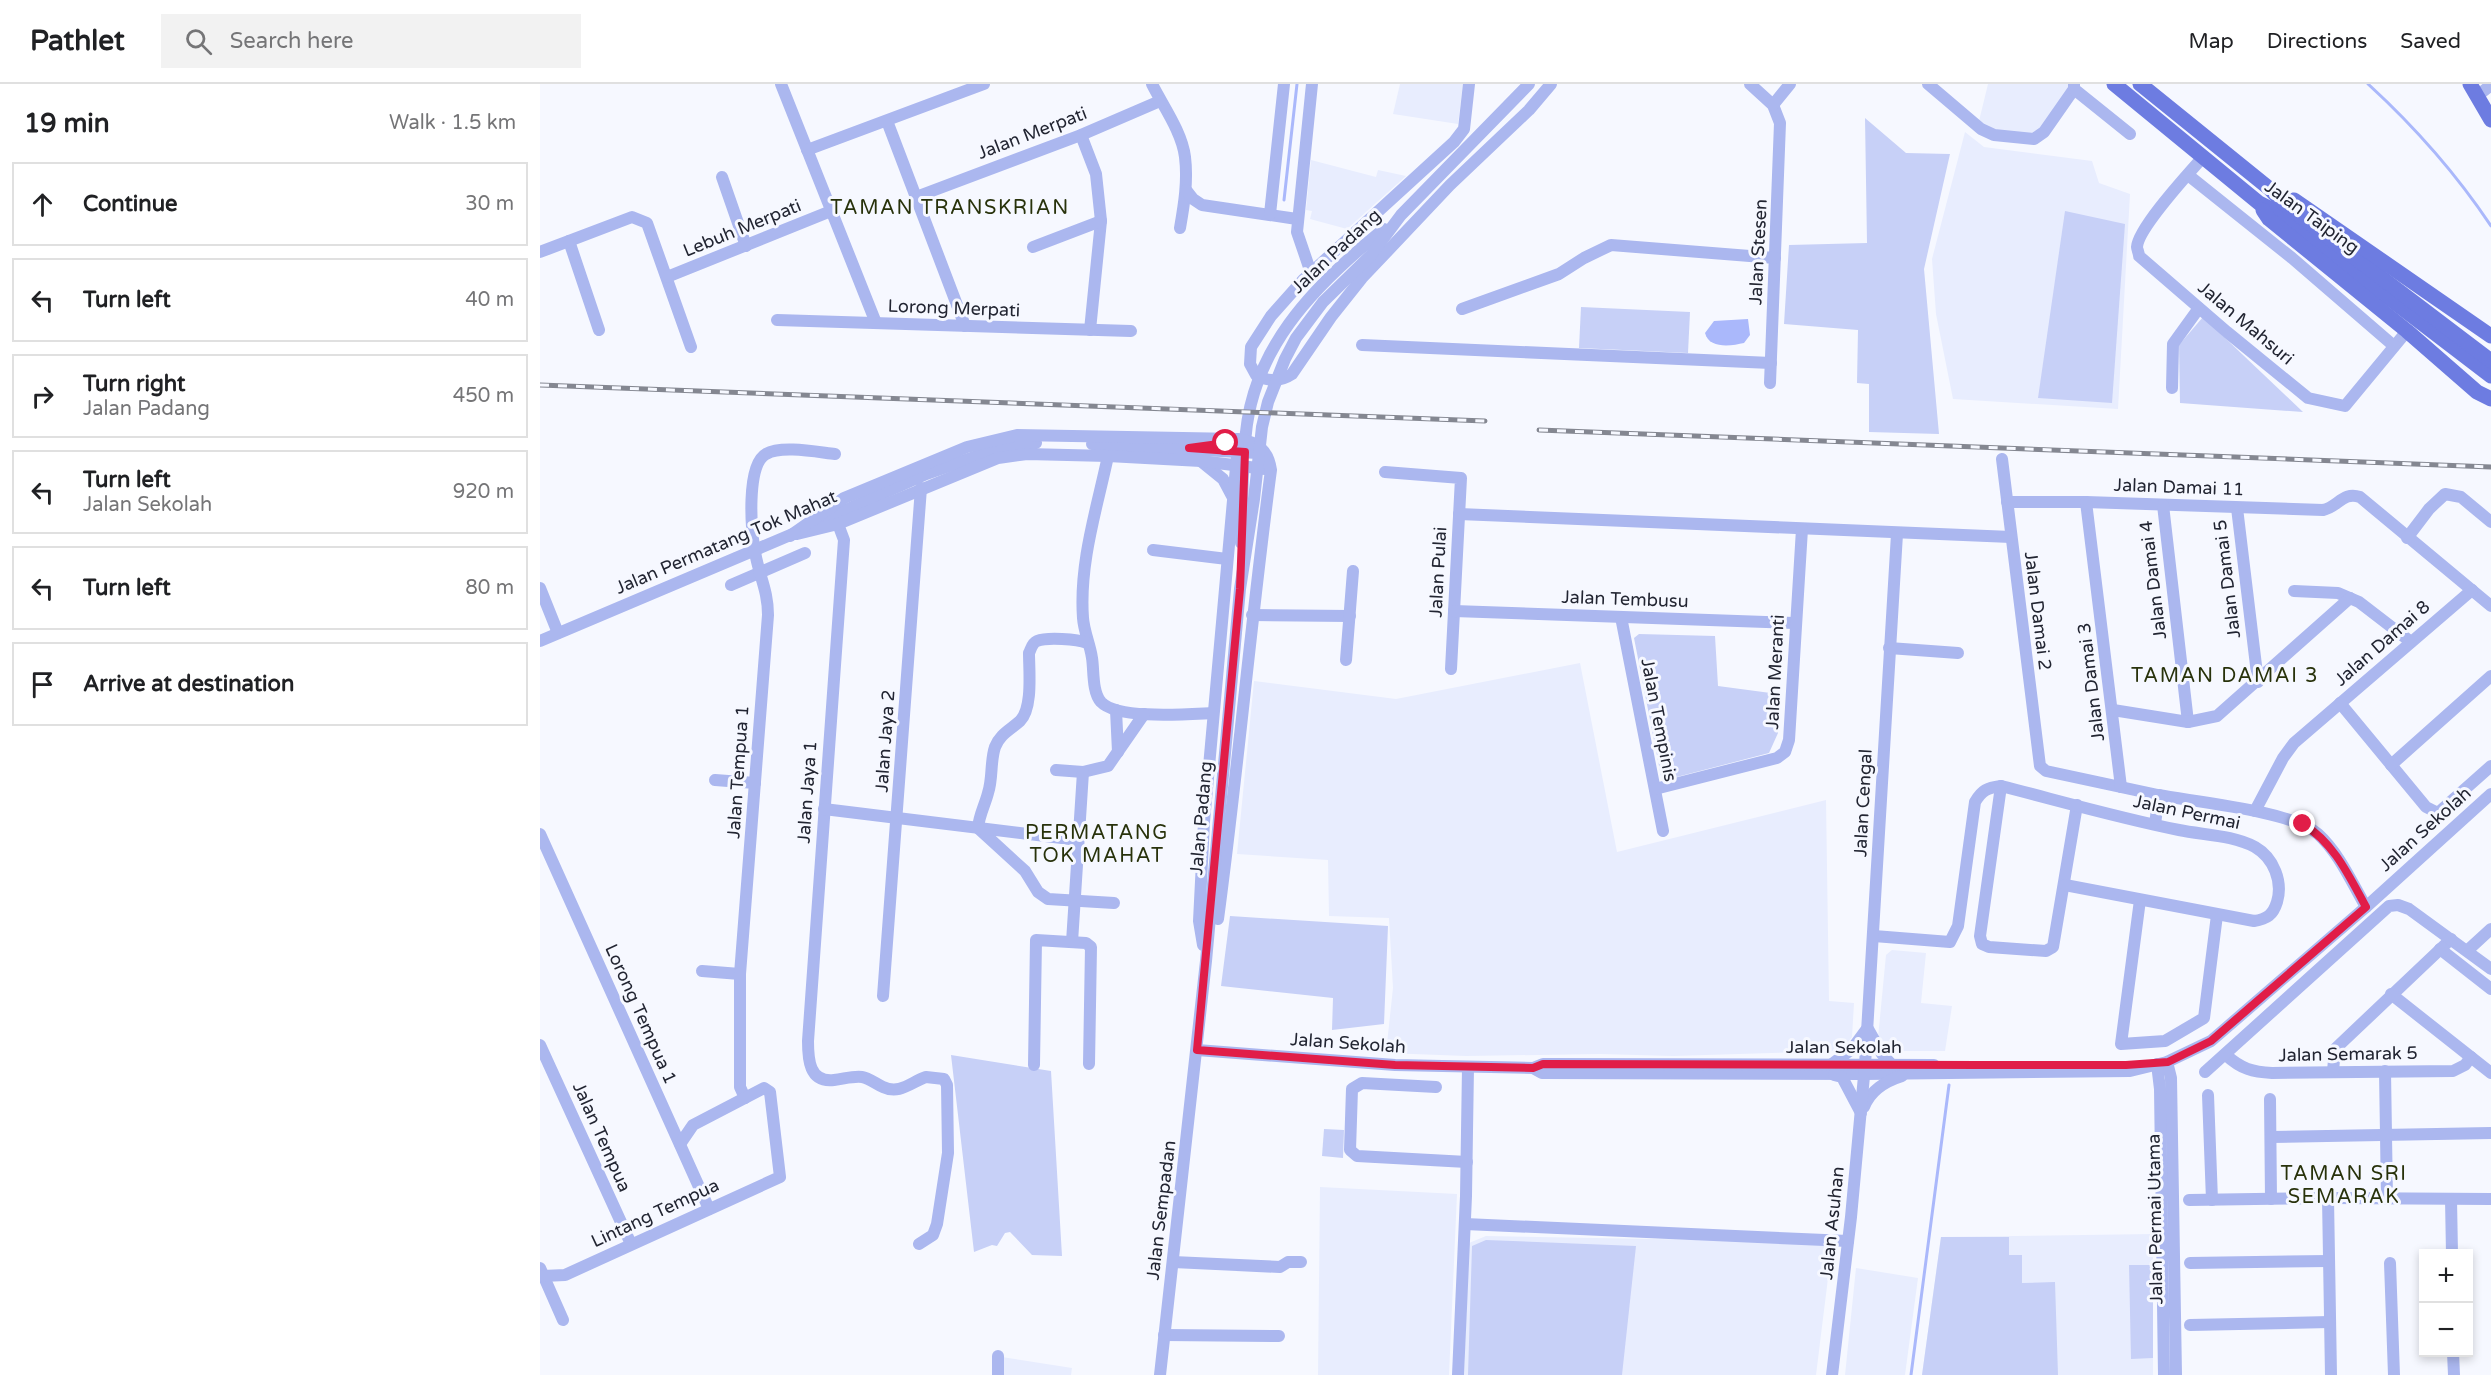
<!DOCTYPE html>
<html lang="en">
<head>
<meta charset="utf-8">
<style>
	:root { --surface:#fff; --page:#f2f2f2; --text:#202124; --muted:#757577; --line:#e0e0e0 }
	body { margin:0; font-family:"Varela Round",sans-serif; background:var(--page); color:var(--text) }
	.controls { position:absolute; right:18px; bottom:18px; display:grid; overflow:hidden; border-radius:0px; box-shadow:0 3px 9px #0003 }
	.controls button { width:54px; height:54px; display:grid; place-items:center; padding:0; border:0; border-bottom:2px solid var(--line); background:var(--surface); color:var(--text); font:30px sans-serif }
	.stop { position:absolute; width:18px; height:18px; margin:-14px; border:4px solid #e11d48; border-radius:50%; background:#fff }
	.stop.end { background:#e11d48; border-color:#fff; box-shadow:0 2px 6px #0008 }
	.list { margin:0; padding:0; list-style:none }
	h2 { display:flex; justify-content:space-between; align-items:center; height:78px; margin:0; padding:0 24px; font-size:26px }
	h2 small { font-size:20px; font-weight:400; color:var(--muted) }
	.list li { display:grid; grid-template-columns:39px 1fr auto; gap:18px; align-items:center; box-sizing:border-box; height:84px; margin:0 12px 12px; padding:0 12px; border:2px solid var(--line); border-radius:0px }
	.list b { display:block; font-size:22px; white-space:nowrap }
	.list p { margin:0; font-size:20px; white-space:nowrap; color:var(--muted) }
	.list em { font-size:20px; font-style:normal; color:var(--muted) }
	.icon { flex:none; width:33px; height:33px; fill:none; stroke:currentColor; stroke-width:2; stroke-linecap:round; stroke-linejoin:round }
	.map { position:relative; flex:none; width:1951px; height:1291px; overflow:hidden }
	header { display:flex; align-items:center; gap:36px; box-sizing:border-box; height:84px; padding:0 30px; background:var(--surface); border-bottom:2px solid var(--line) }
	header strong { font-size:28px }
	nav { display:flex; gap:33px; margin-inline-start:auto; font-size:21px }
	.search { width:420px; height:54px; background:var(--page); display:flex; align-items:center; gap:15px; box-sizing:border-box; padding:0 21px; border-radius:0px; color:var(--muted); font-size:22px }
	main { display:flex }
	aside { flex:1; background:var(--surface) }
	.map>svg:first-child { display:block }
</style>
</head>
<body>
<header>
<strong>Pathlet</strong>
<div class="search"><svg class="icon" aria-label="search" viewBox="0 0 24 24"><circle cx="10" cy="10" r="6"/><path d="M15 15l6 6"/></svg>Search here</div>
<nav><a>Map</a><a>Directions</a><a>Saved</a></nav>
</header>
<main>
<aside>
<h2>19 min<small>Walk · 1.5 km</small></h2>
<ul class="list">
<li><svg class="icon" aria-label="ahead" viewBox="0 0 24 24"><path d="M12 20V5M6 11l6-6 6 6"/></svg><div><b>Continue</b></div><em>30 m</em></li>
<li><svg class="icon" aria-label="left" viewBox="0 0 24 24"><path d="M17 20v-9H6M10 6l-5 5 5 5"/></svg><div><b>Turn left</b></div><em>40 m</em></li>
<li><svg class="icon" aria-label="right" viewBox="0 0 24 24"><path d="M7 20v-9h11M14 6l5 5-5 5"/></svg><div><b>Turn right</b><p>Jalan Padang</p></div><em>450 m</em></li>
<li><svg class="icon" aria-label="left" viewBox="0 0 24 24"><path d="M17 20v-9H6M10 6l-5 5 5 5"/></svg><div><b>Turn left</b><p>Jalan Sekolah</p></div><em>920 m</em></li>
<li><svg class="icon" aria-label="left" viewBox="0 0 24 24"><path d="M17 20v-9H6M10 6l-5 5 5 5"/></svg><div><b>Turn left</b></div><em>80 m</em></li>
<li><svg class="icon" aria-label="arrive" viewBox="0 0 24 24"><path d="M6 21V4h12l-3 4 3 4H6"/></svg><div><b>Arrive at destination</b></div></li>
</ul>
</aside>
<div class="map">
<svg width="1951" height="1291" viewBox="0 0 1951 1291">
	<rect width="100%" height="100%" fill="#f6f8ff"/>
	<g fill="#e8edfe">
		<path d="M860 0H923L918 40 853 30Z"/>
		<path d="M1448 0H1532L1503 46 1492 53 1451 48 1439 37Z"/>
		<path d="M1425 48 1444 63 1552 77 1559 99 1590 110 1578 325 1413 315 1396 230 1392 175Z"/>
		<path d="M771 76 836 93 838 86 866 92 807 145 770 135 772 127 766 126Z"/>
		<path d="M1040 579 1077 768 1286 716 1289 917 1314 919 1312 953 1305 962 1296 967 1133 972 1060 970 926 972 846 969 853 904 849 834 789 832 788 776 697 770 714 597 856 615Z"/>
		<path d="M1352 866 1386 869 1381 919 1412 922 1405 967H1349L1338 954 1346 871Z"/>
		<path d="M780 1103 917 1110 909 1291H778Z"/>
		<path d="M1613 1150V1291H1382L1401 1153Z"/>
		<path d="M946 1152 1281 1158 1291 1170 1276 1291H924L929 1159Z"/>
		<path d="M1316 1184 1378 1194 1365 1291H1305Z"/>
		<path d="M462 1273 532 1284 531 1291H462Z"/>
	</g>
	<g fill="#c7d0f7">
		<path d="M1325 34 1366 69 1410 70 1384 185 1399 350 1329 348V300L1317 299 1318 246 1244 240 1249 161 1327 159Z"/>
		<path d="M1525 127 1585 140 1572 319 1498 314Z"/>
		<path d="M1041 223 1150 228 1148 269 1039 264Z"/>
		<path d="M1663 233 1763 328 1640 319 1639 261Z"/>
		<path d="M1099 550 1175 552 1178 602 1238 610V649L1229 669 1129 695 1121 692 1094 554Z"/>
		<path d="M690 832 848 842 844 940 792 946 793 914 681 902Z"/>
		<path d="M411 971 511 987 522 1172 492 1171 470 1148 465 1149 457 1162 452 1161 434 1168Z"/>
		<path d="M784 1045 804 1046 803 1074 782 1072Z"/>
		<path d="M1401 1153H1469V1171H1482V1199L1515 1198 1518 1291H1382Z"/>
		<path d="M946 1156 1096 1162 1082 1291H928L932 1162Z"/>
		<path d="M1589 1181H1613V1274L1591 1275Z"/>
	</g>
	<path fill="#aab8fb" d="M1208 235 1210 251 1204 259C1191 262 1169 265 1165 249L1174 237Z"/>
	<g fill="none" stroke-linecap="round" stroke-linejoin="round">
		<g stroke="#aab8fb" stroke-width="3">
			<path d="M1828 0C1876 44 1915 88 1951 142"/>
			<path d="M744 116 757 0"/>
			<path d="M1371 1291 1409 1001"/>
		</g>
		<g stroke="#abb7ef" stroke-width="12">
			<path d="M241 0 336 239"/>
			<path d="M612 0C623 22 642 48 645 73 648 97 644 121 640 144"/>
			<path d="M929 0 924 45 914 58 763 196 731 232 711 263 710 280 716 291C729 298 740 298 752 290L791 233 822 194 910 101 989 26 1011 0"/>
			<path d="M1210 0 1233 21 1240 39 1230 299"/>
			<path d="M1388 0 1441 45 1454 51 1494 55 1504 48 1534 5"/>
			<path d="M1534 0V5L1590 50"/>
			<path d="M1937 12 1951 1"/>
			<path d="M1233 21 1250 0"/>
			<path d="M347 37 425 242"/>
			<path d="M541 51 556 90 561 137 550 246"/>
			<path d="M267 66 444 0"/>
			<path d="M1663 73C1649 89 1598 144 1597 163 1597 165 1599 169 1599 172L1687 248 1768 314 1805 322 1867 247"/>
			<path d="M1648 91 1752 174 1854 262"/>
			<path d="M182 93 206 162"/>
			<path d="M646 106 653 115 662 121 757 135"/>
			<path d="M376 113 541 51 620 17"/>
			<path d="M730 130 744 0"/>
			<path d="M29 157 59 246"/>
			<path d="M493 163 561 137"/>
			<path d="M0 168 92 133 107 139 151 263"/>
			<path d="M771 189 757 148 772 0"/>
			<path d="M127 193 291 127"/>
			<path d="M922 225 1019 190 1044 174 1071 161 1235 174"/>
			<path d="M237 236 591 247"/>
			<path d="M822 261 1231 279"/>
			<path d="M1632 304 1633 260 1659 224"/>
			<path d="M552 360 718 369"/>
			<path d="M705 363C708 268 773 202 844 145"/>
			<path d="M568 372C557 424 539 479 543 534 544 548 550 560 552 574 554 586 552 608 561 618 578 636 649 630 673 629"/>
			<path d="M1462 375 1500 682 1506 687C1543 695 1581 703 1618 711 1656 718 1752 727 1778 750 1799 769 1812 799 1826 823"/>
			<path d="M662 378 683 395 692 412"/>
			<path d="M845 388 921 394 911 585"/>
			<path d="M1467 418H1546L1783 426C1798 423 1803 407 1820 413L1951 522"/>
			<path d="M1546 418 1581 703"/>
			<path d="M1623 421 1648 638"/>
			<path d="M1697 424 1718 598"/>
			<path d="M919 430 1471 453"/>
			<path d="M279 438 386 390 457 365 496 359"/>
			<path d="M298 440 304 456 268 957C268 975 269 999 294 996 304 995 312 992 322 993 329 994 336 1000 343 1003 360 1011 371 998 386 993L404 995 407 1001 408 1069 397 1140 393 1151 379 1160"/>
			<path d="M257 450 298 440 458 374 487 370 568 372 661 377 725 385"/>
			<path d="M250 452 304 414 427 363 477 351 698 355C718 358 728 366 731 386 711 536 698 686 678 835"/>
			<path d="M1867 454 1889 425 1905 410 1921 413 1951 438"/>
			<path d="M701 459 703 386"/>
			<path d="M613 466 687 475"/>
			<path d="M191 501 265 469"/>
			<path d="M0 504 18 549"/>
			<path d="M1754 507 1798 509 1819 518 1871 558"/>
			<path d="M914 527 1255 539"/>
			<path d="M712 531 810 532"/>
			<path d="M1081 533 1123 747"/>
			<path d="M0 557 255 449"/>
			<path d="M547 559C537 555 507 553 497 557 492 559 491 565 489 569 489 587 493 624 480 637 470 646 460 650 455 663 450 678 453 694 448 709 445 721 439 731 438 744L485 787 498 808 508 815 574 819"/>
			<path d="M1349 564 1418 569"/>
			<path d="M806 576 813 487"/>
			<path d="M1800 619 1886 723 1898 729 1951 682"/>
			<path d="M576 626 578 668"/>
			<path d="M1573 626 1648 638 1677 632 1810 514"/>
			<path d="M1851 681 1951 592"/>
			<path d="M516 686 543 688 568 682 604 630"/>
			<path d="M175 696 215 699"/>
			<path d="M1461 702 1440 852 1442 860 1449 863 1506 867 1513 863 1537 721"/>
			<path d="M1115 705 1237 674 1245 668 1249 656 1262 445"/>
			<path d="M284 725 538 756"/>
			<path d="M1715 727 1743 674 1754 659 1932 506"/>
			<path d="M1615 740 1619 711"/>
			<path d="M0 750 169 1125"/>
			<path d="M1600 816 1581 960 1625 957 1664 934 1677 831"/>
			<path d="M1334 852 1410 858 1418 842 1435 718C1442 706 1447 704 1461 702 1520 717 1579 734 1639 746 1663 751 1693 751 1715 763 1734 774 1743 798 1737 818 1733 831 1727 835 1714 837L1525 801"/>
			<path d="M532 858 543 688"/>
			<path d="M663 861 659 837 664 738 698 361"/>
			<path d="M1900 865 1951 905"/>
			<path d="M1928 866 1951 845"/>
			<path d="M162 887 200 890"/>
			<path d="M1851 910 1951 989"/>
			<path d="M343 912 381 404"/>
			<path d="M1328 945 1342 970 1352 981"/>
			<path d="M0 961 91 1160"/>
			<path d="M657 966 855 981 993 984 1002 989 1324 990 1590 987 1627 978 1671 957 1826 823 1951 710"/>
			<path d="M1686 971C1701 985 1713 988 1732 989L1913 987 1925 981 1931 973"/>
			<path d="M1627 978 1631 994 1636 1291"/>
			<path d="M1292 980 1312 965 1326 946"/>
			<path d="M1617 980 1620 1005 1624 1291"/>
			<path d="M494 981 496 856 546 859 551 863 549 980"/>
			<path d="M993 984 1003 980 1394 981"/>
			<path d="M1793 987 1795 965 1911 855"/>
			<path d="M1845 987 1847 1115"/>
			<path d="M1665 988 1849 822 1858 821 1869 825 1951 885"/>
			<path d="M1294 991 1302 993 1321 1029"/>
			<path d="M896 1003 822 999 812 1005 810 1066 817 1072 927 1078"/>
			<path d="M1668 1011 1672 1116"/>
			<path d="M205 1014 200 1003V890L228 531C228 506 219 492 215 468 211 449 206 381 226 370 241 361 277 368 295 370"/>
			<path d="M1730 1015 1731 1115"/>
			<path d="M1324 1023C1330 1007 1346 997 1362 992"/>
			<path d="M1731 1053 1951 1049"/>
			<path d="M1788 1114 1791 1291"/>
			<path d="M1911 1115 1912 1170"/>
			<path d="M1649 1116 1788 1114 1951 1115"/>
			<path d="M925 1140 1308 1157"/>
			<path d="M633 1178 740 1183 748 1178H761"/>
			<path d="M1650 1179 1789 1177"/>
			<path d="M1850 1179 1854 1291"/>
			<path d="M0 1184 23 1236"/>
			<path d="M3 1192 25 1191 240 1093 230 1008 224 1004 153 1041 140 1060"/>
			<path d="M1650 1241 1790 1238"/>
			<path d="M624 1251 739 1252"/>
			<path d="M1913 1268 1914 1291"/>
			<path d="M458 1272V1291"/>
			<path d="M620 1291 666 877 700 505 714 415 722 343 728 318 745 275 756 254 783 218 831 171 861 131 989 0"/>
			<path d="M918 1291 926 1112 928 983"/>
			<path d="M1292 1291 1311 1133 1325 981 1357 450"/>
		</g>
		<g stroke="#6d7ce1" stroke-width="15">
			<path d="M1574 0 1719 119 1735 127 1951 292"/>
			<path d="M1600 0 1730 105 1743 119 1951 277"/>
			<path d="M1930 0 1951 36"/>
			<path d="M1754 116 1951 252"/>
			<path d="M1723 126 1729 135 1867 247 1937 308 1951 315"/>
		</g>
		<g stroke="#848791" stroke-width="5">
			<g id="rail">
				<path d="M0 301 945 337"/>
				<path d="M999 346 1951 383"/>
			</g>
		</g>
		<use href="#rail" stroke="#f6f8ff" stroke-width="3" stroke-dasharray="9" stroke-linecap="butt"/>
	</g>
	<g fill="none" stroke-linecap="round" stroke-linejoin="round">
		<path stroke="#e11d48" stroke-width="8" d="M686 359 649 364 705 368 700 505 657 966 855 981 993 984 1003 980 1440 981H1586L1628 978 1671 957 1826 823C1809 792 1794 759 1763 740"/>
	</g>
	<g text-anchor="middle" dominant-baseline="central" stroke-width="6" stroke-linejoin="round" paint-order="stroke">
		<g font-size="18" fill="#222532" stroke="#f6f8ff">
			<text transform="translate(492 49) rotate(-21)">Jalan Merpati</text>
			<text transform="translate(1772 133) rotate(36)">Jalan Taiping</text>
			<text transform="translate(202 144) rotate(-22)">Lebuh Merpati</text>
			<text transform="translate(796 167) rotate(-43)">Jalan Padang</text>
			<text transform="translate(1218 168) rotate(-87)">Jalan Stesen</text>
			<text transform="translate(414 224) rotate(2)">Lorong Merpati</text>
			<text transform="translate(1706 239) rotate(40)">Jalan Mahsuri</text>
			<text transform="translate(1639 403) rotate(2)">Jalan Damai 11</text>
			<text transform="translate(186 458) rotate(-23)">Jalan Permatang Tok Mahat</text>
			<text transform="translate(898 488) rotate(-87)">Jalan Pulai</text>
			<text transform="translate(1687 495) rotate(-97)">Jalan Damai 5</text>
			<text transform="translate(1613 496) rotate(-97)">Jalan Damai 4</text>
			<text transform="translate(1085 515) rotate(2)">Jalan Tembusu</text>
			<text transform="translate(1498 527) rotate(83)">Jalan Damai 2</text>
			<text transform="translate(1842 559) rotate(-41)">Jalan Damai 8</text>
			<text transform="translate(1235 588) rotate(-87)">Jalan Meranti</text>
			<text transform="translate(1551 598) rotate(-97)">Jalan Damai 3</text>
			<text transform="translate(1119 636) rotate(79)">Jalan Tempinis</text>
			<text transform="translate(345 657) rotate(-86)">Jalan Jaya 2</text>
			<text transform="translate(198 688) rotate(-86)">Jalan Tempua 1</text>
			<text transform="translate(267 708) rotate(-86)">Jalan Jaya 1</text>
			<text transform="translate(1323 719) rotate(-87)">Jalan Cengal</text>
			<text transform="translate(1647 728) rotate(12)">Jalan Permai</text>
			<text transform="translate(661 734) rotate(-85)">Jalan Padang</text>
			<text transform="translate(1885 745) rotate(-42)">Jalan Sekolah</text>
			<text transform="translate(101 930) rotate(66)">Lorong Tempua 1</text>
			<text transform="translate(808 959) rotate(4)">Jalan Sekolah</text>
			<text x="1304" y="963">Jalan Sekolah</text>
			<text transform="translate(1808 970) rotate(-1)">Jalan Semarak 5</text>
			<text transform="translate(62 1053) rotate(66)">Jalan Tempua</text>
			<text transform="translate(621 1126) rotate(-83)">Jalan Sempadan</text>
			<text transform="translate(115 1129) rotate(-25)">Lintang Tempua</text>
			<text transform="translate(1615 1135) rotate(-91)">Jalan Permai Utama</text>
			<text transform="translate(1292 1139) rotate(-84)">Jalan Asuhan</text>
		</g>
		<g font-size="20" letter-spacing="1.5" fill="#28320b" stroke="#f6f8ff">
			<text x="410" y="124">TAMAN TRANSKRIAN</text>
			<text x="1685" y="592">TAMAN DAMAI 3</text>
			<text x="557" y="749">PERMATANG<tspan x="557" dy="23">TOK MAHAT</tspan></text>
			<text x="1804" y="1090">TAMAN SRI<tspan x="1804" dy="23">SEMARAK</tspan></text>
		</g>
	</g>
</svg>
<div class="controls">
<button>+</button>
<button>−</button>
</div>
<div class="stop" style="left:686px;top:359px"></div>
<div class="stop end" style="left:1763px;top:740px"></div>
</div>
</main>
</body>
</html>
